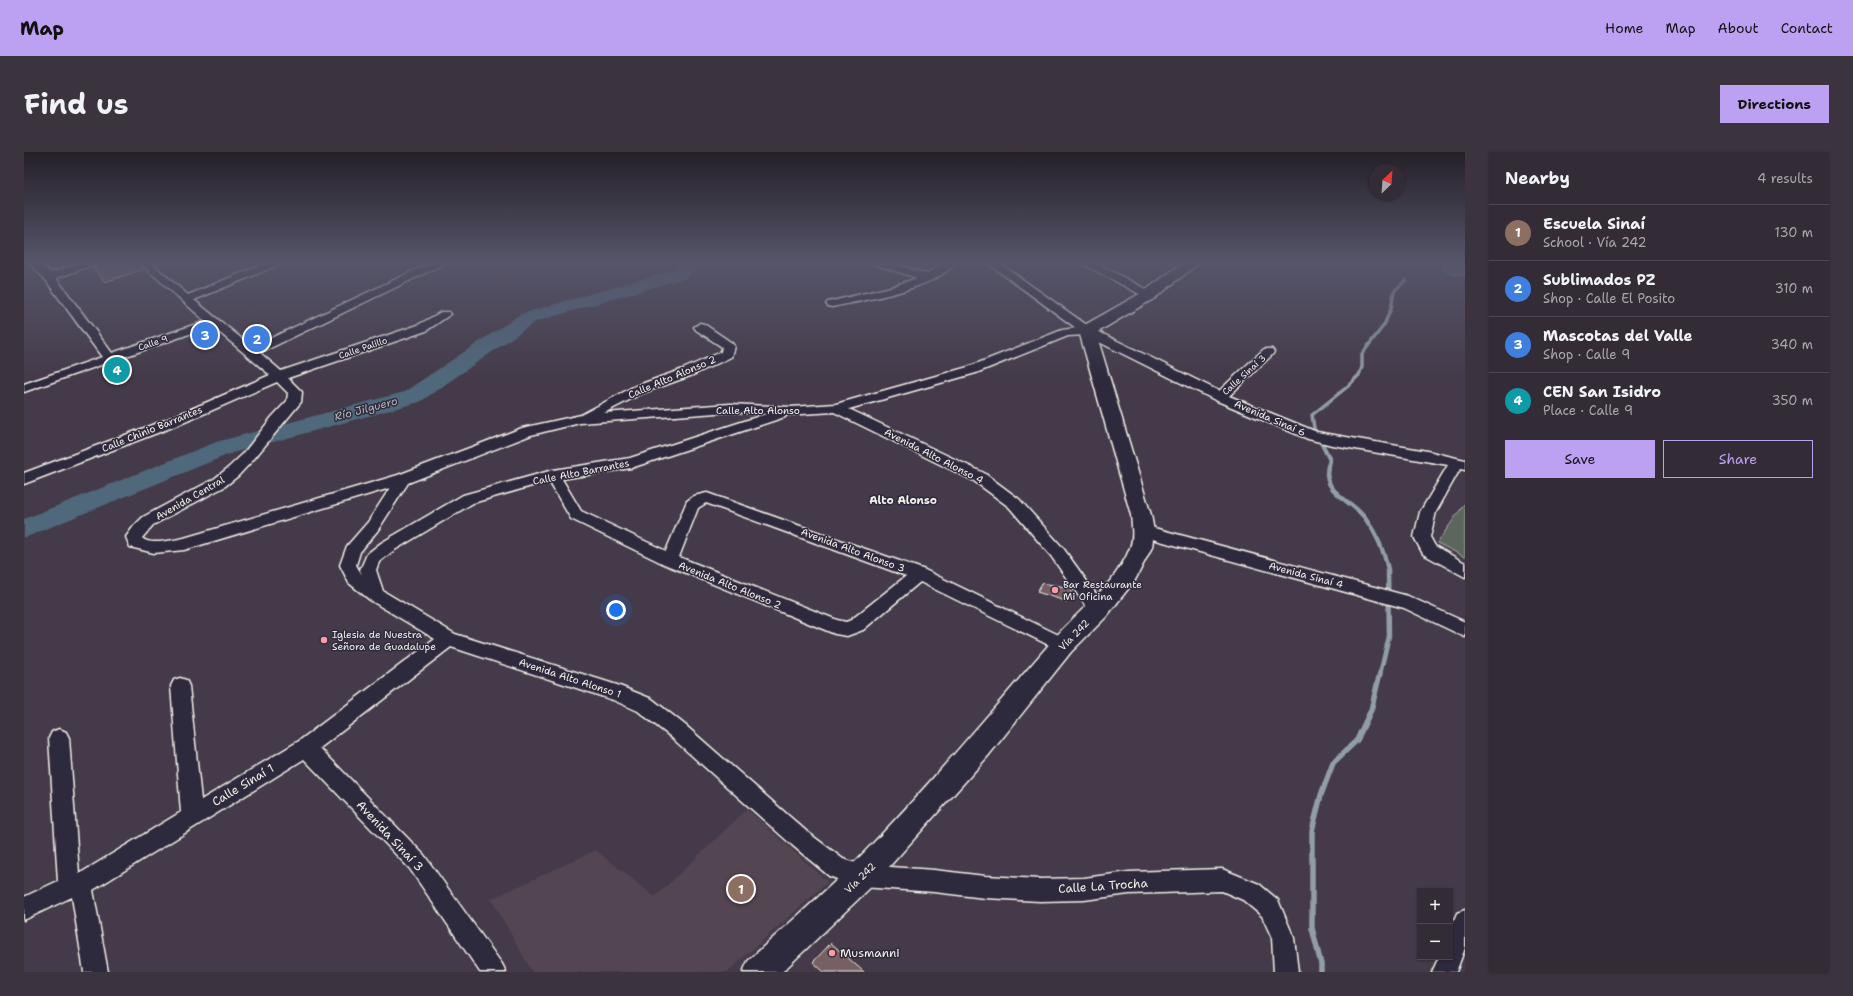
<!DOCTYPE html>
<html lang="en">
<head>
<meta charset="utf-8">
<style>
	:root { --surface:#332c37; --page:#3b343f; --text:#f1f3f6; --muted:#a9a7ad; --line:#4e4852; --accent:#bca0f2 }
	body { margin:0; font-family:"Shantell Sans",sans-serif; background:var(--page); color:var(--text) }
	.controls { position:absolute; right:12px; bottom:12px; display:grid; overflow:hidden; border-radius:0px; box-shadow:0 1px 3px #0004 }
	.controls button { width:36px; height:36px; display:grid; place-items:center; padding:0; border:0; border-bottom:1px solid var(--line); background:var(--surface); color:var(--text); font:20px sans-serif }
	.compass { position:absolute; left:1345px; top:12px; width:36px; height:36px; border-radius:50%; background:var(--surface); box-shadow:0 1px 3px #0004; rotate:25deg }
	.you { position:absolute; left:592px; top:458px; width:14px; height:14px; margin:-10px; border:3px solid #fff; border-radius:50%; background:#1a73e8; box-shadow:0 0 0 6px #1a73e833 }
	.badge { display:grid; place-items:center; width:26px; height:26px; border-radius:50%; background:var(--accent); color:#fff; font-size:13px; font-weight:700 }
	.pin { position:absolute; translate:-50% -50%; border:2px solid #fff; box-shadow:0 1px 4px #0006 }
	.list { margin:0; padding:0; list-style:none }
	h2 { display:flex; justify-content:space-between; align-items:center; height:52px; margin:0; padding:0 16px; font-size:17px }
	h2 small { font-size:13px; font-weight:400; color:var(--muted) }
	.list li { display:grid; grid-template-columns:26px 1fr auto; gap:12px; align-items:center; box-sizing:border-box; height:56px; padding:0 16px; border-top:1px solid var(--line) }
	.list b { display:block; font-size:15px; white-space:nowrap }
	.list p { margin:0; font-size:13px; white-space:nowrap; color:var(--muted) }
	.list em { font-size:13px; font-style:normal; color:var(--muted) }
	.actions { display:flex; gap:8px; padding:12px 16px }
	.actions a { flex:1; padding:9px 0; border:1px solid var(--accent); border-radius:0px; text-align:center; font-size:14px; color:var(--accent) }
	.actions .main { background:var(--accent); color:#111 }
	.map { position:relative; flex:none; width:1441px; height:820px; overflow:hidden; border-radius:0px }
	header { display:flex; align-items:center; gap:24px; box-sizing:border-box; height:56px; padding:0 20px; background:var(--accent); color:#111 }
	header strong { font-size:19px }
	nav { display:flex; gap:22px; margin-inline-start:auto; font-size:14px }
	.intro { display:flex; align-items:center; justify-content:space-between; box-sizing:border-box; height:96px; padding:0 24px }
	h1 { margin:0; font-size:28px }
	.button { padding:10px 18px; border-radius:0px; background:var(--accent); color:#111; font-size:14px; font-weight:700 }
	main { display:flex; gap:24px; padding:0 24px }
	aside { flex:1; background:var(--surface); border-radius:0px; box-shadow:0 1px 3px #0004 }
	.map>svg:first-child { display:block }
</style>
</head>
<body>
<header>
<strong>Map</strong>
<nav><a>Home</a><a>Map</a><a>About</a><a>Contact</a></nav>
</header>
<div class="intro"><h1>Find us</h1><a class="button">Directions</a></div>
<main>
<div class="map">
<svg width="1441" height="820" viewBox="0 0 1441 820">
	<rect width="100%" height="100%" fill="#443a49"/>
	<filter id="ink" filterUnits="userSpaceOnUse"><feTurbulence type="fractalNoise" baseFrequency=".025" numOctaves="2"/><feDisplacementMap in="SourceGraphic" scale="8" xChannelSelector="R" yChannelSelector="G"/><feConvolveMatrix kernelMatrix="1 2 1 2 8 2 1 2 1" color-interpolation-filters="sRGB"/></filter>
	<g filter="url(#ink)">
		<path fill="#534551" d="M723 657 804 730 703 820H508L467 747 572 698 631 745Z"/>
		<path fill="#5c665b" stroke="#a8aca2" d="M1441 351V405L1413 391Z"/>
		<path fill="#50677b" stroke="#929ea7" d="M1420 112C1427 111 1435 113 1441 117V123C1432 124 1423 122 1418 115Z"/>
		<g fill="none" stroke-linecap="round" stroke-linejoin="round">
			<path stroke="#929ea7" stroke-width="3.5" d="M1297 291 1290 276 1288 263 1323 235 1335 223 1338 215V202L1360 173 1367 157 1370 139 1382 128"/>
			<path stroke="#929ea7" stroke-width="4.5" d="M1297 290 1306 308C1293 340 1326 346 1341 366 1352 381 1360 399 1364 417L1365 484 1356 522"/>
			<path stroke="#929ea7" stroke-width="5.5" d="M1297 820V812L1288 776V679L1297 643 1309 611 1333 588 1347 558 1356 521"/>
			<path fill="#50677b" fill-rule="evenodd" d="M658 110H677L664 125 511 170 396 250 208 301 0 386V367L192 290 380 240 497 162 652 117Z"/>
		</g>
		<g fill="#766064" stroke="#f4f1e8">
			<path d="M74 110H114L120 117 81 130 68 115 72 113Z"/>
			<path d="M96 211 101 221 88 226 81 216Z"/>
			<path d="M1018 431 1048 436 1044 450 1013 440Z"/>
			<path d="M807 791 840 820H800L789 810Z"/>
		</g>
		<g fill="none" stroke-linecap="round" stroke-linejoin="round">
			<g stroke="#f4f1e8" stroke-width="3">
				<g id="street">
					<path d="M4 110H15L27 121 58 110H73L72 112 32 126 88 201 181 169 115 110H126L164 143 244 110H258L257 112 170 148 228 195 408 110H421L420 112 236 201 257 219 394 173 417 160H425L427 162 402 179 264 226 278 240 277 250 229 308 214 324 200 335 129 373 118 386C126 394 149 388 160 386L374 323 498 276 557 263 609 235 659 217 697 200 698 195 672 178 670 175 676 171 680 172 708 191 710 194 707 205 669 223 619 241 580 261 706 252 767 255 812 252 944 215 1038 178 1052 176 962 110H974L1067 176 1195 239 1240 197H1248L1250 200 1248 203 1205 244 1293 280 1403 299 1441 308V318L1436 317 1412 360 1406 385 1411 394 1441 411V425L1399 402 1390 385 1396 360 1424 313 1308 293 1284 287 1191 248 1061 183 1044 184 952 221 825 257 960 321 995 347 1039 396 1080 453 1082 458 1080 463 1074 465 1068 463 1027 404 985 355 950 329 810 260 762 263 761 265 607 316 538 327 557 359 642 399 663 349 670 344 683 341 901 418 1045 488 1048 493 1045 498 1039 500 896 430 839 478 823 484 811 482 640 412 547 367 525 329 449 351 369 399 355 410 352 418 359 439 431 482 593 533 628 547 661 573 782 679 819 707 838 713 910 718 961 724 1016 727 1060 726 1105 720 1198 717 1235 732 1254 748 1270 786 1274 820H1250L1248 786 1238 764 1219 748 1198 739 1105 742 1060 748 1016 749 961 746 910 740 838 735 813 727 805 724 768 693 647 585 614 559 589 548 427 495 296 596 400 703 478 812 482 820H456L386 717 280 607 69 738 84 820H60L48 745 0 768V745L34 729 25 586 28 580 35 577 42 580 45 586 55 722 157 660 147 534 150 528 156 526 162 528 165 534 177 648 275 589 411 487 346 448 325 431 316 413 323 394 344 370 366 336 160 398 130 401 106 395 102 385 110 374 119 365 190 327 204 316 219 302 248 265 263 249 264 241 253 230 154 273 0 332V321L144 267 246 223 188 174 0 240V232L78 205 21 127ZM706 260 742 262 606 306 529 318 439 343 357 391 343 402 336 418 338 423 332 413 336 400 354 378 384 331 507 283 556 271ZM682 351 882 424 827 468 822 470 813 468 655 405 674 356Z"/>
					<path d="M849 110H865L903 122 920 110H932C913 137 840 148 808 155L804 154 802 152 804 150 867 135 893 126 850 112Z"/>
					<path d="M1058 110H1071L1129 141 1131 143 1129 145H1121L1059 112Z"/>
					<path d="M1119 373 1384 444 1441 470V485L1380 456 1114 383 1111 379 1114 375Z"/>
					<path d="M1441 758V796L1432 820H1408L1415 805H1426V778L1433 761Z"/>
				</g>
			</g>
			<g stroke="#f4f1e8" stroke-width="3">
				<path id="secondary" d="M1160 110H1176L1131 146 1072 181 1127 363 1130 379 1128 395 1111 428 1082 465 1047 500 964 604 848 734 758 820H719L724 809C758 777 795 746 828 713 899 641 963 564 1029 488 1054 458 1091 434 1106 396 1110 386 1108 374 1107 363L1055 179 1057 175 1119 140Z"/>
			</g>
			<use href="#street" fill="#2f2a3d" fill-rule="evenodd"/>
			<use href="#secondary" fill="#2f2a3d" fill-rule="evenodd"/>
		</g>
	</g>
	<linearGradient id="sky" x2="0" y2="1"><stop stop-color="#252028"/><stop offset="0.49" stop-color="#56556a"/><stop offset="1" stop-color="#56556a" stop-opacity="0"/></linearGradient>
	<rect width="1441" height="225" fill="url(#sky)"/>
	<g fill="#ff9aa2" stroke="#2f2a3d" stroke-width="1.5">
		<circle cx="1031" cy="438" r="4"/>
		<circle cx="300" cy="488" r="4"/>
		<circle cx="808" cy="801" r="4"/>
	</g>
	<g text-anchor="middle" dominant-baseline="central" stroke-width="3" stroke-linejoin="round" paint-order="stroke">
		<g font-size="9" fill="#f4f1e8" stroke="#2f2a3d">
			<text transform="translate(129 191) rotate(-19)">Calle 9</text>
			<text transform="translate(339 196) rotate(-19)">Calle Palillo</text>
			<text transform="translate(1220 223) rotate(-42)">Calle Sinaí 3</text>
		</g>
		<g font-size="10" fill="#f4f1e8" stroke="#2f2a3d">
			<text transform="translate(648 225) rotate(-23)">Calle Alto Alonso 2</text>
			<text x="734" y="258">Calle Alto Alonso</text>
			<text transform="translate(1246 266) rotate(23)">Avenida Sinaí 6</text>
			<text transform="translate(128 277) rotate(-22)">Calle Chinio Barrantes</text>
			<text transform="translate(910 304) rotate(27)">Avenida Alto Alonso 4</text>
			<text transform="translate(557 320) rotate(-11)">Calle Alto Barrantes</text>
			<text transform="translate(166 346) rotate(-30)">Avenida Central</text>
			<text transform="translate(829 398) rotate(20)">Avenida Alto Alonso 3</text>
			<text transform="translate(1282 423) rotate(15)">Avenida Sinaí 4</text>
			<text transform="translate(706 433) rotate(22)">Avenida Alto Alonso 2</text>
			<text transform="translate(1050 483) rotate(-46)">Vía 242</text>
			<text transform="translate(546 526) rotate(18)">Avenida Alto Alonso 1</text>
			<text transform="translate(836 726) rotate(-45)">Vía 242</text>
		</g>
		<g font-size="10" fill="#f4f1e8" stroke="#2f2a3d" text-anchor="start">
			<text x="1039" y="432">Bar Restaurante<tspan x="1039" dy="12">Mi Oficina</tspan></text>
			<text x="308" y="482">Iglesia de Nuestra<tspan x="308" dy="12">Señora de Guadalupe</tspan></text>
		</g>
		<g font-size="11" font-style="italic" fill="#b2babc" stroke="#2f2a3d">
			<text transform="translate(342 257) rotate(-15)">Río Jilguero</text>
		</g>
		<g font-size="11" font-weight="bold" fill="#f4f1e8" stroke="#2f2a3d">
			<text x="879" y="348">Alto Alonso</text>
		</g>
		<g font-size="12" fill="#f4f1e8" stroke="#2f2a3d">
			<text transform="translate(219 633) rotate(-31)">Calle Sinaí 1</text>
			<text transform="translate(366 684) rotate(47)">Avenida Sinaí 3</text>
			<text transform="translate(1079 734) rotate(-4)">Calle La Trocha</text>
		</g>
		<g font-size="12" fill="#f4f1e8" stroke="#2f2a3d" text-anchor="start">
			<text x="816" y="801">Musmanni</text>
		</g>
	</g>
</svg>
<div class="controls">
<button>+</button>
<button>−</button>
</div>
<svg class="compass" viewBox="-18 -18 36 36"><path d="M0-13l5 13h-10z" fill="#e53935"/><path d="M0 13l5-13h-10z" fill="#a9a7ad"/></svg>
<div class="you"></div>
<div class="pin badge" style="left:717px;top:737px;background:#8d6e63">1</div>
<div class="pin badge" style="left:233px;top:187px;background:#3f7fe0">2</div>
<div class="pin badge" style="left:181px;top:183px;background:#3f7fe0">3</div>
<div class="pin badge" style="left:93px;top:218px;background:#0f9aa8">4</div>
</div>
<aside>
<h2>Nearby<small>4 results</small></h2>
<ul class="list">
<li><span class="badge" style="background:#8d6e63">1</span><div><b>Escuela Sinaí</b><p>School · Vía 242</p></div><em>130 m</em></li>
<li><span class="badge" style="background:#3f7fe0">2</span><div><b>Sublimados PZ</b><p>Shop · Calle El Posito</p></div><em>310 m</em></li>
<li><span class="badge" style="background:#3f7fe0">3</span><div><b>Mascotas del Valle</b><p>Shop · Calle 9</p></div><em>340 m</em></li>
<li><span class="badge" style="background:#0f9aa8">4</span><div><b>CEN San Isidro</b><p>Place · Calle 9</p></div><em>350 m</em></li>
</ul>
<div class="actions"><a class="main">Save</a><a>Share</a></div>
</aside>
</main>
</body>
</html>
